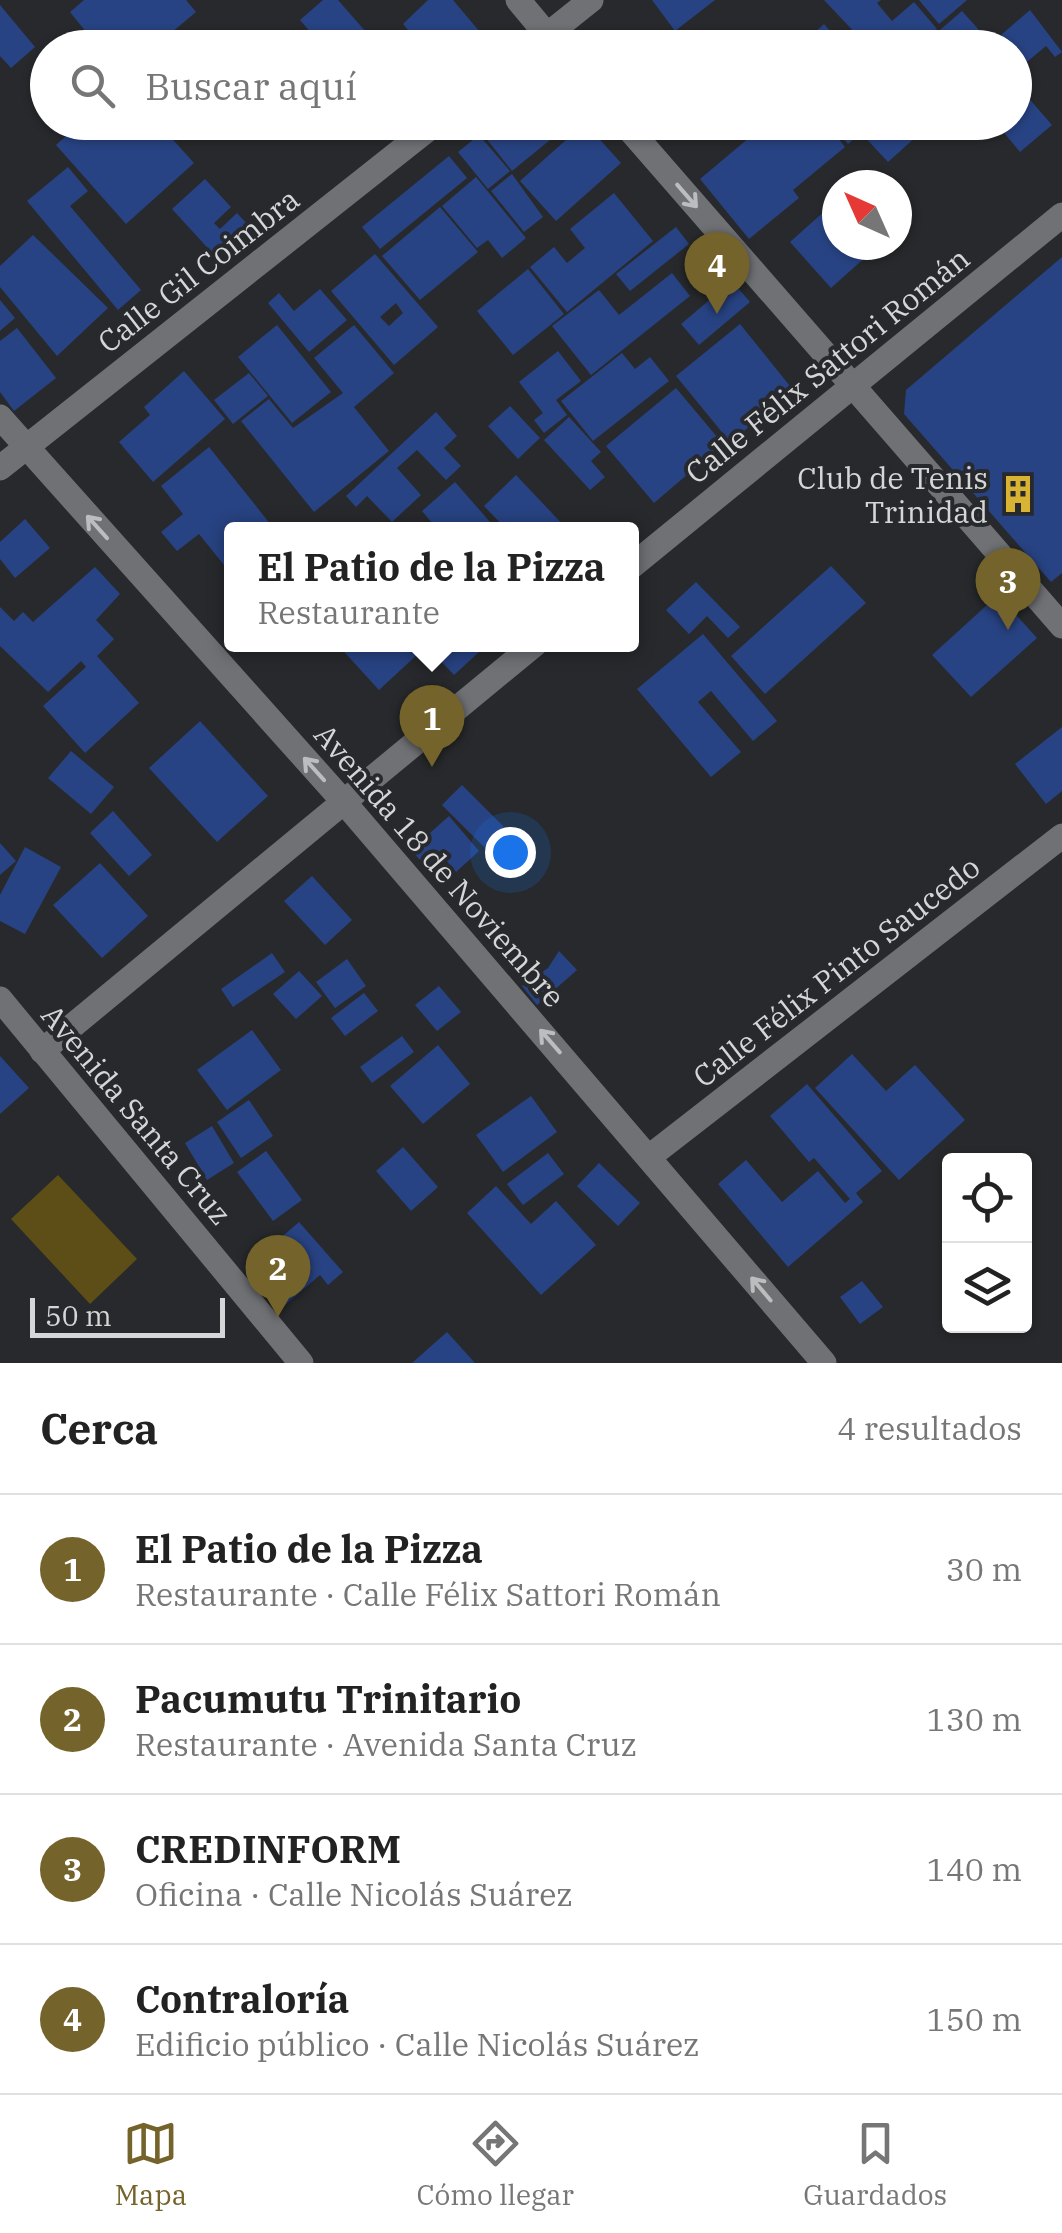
<!DOCTYPE html>
<html lang="es">
<head>
<meta charset="utf-8">
<style>
	:root { --surface:#fff; --page:#f2f2f2; --text:#222; --muted:#767676; --line:#e0e0e0; --accent:#74632a }
	body { margin:0; font-family:"IBM Plex Serif",serif; background:var(--page); color:var(--text) }
	.controls { position:absolute; right:30px; bottom:30px; display:grid; overflow:hidden; border-radius:10px; box-shadow:0 2px 8px #0004 }
	.controls button { width:90px; height:90px; display:grid; place-items:center; padding:0; border:0; border-bottom:2px solid var(--line); background:var(--surface); color:var(--text); font:50px sans-serif }
	.compass { position:absolute; left:822px; top:170px; width:90px; height:90px; border-radius:50%; background:var(--surface); box-shadow:0 2px 8px #0004; rotate:315deg }
	.scale { position:absolute; left:30px; bottom:25px; width:195px; box-sizing:border-box; padding-left:10px; border:5px solid #d5d6d8; border-top:0; font-size:28px; line-height:35px; white-space:nowrap; color:#d5d6d8; -webkit-text-stroke:8px #27292c; paint-order:stroke }
	.you { position:absolute; left:510px; top:852px; width:35px; height:35px; margin:-25px; border:8px solid #fff; border-radius:50%; background:#1a73e8; box-shadow:0 0 0 15px #1a73e833 }
	.badge { display:grid; place-items:center; width:65px; height:65px; border-radius:50%; background:var(--accent); color:#fff; font-size:32px; font-weight:700 }
	.pin { position:absolute; translate:-50% -82px; filter:drop-shadow(0 2px 5px #0008) }
	.pin::after { content:''; position:absolute; top:52px; width:35px; height:30px; background:inherit; clip-path:polygon(0 0,100% 0,50% 100%) }
	.popup { position:absolute; left:224px; top:522px; width:415px; height:130px; box-sizing:border-box; display:grid; place-content:center; border-radius:10px; background:var(--surface); filter:drop-shadow(0 2px 8px #0005); font-size:32px; white-space:nowrap; color:var(--muted) }
	.popup b { font-size:38px; color:var(--text) }
	.popup::after { content:''; position:absolute; left:50%; top:100%; margin-left:-20px; border:20px solid transparent; border-top-color:var(--surface) }
	.list { margin:0; padding:0; list-style:none }
	h2 { display:flex; justify-content:space-between; align-items:center; height:130px; margin:0; padding:0 40px; font-size:42px }
	h2 small { font-size:32px; font-weight:400; color:var(--muted) }
	.list li { display:grid; grid-template-columns:65px 1fr auto; gap:30px; align-items:center; box-sizing:border-box; height:150px; padding:0 40px; border-top:2px solid var(--line) }
	.list b { display:block; font-size:38px; white-space:nowrap }
	.list p { margin:0; font-size:32px; white-space:nowrap; color:var(--muted) }
	.list em { font-size:32px; font-style:normal; color:var(--muted) }
	.icon { flex:none; width:55px; height:55px; fill:none; stroke:currentColor; stroke-width:2; stroke-linecap:round; stroke-linejoin:round }
	.map { position:relative; flex:none; width:1062px; height:1363px; overflow:hidden }
	.search { position:absolute; background:var(--surface); box-shadow:0 2px 8px #0004; left:30px; right:30px; top:30px; height:110px; display:flex; align-items:center; gap:25px; box-sizing:border-box; padding:0 35px; border-radius:55px; color:var(--muted); font-size:38px }
	.sheet { height:730px; background:var(--surface) }
	nav { display:flex; justify-content:space-around; align-items:center; box-sizing:border-box; height:140px; border-top:2px solid var(--line); background:var(--surface); font-size:28px; color:var(--muted) }
	nav a { display:grid; justify-items:center; gap:5px }
	nav .on { color:var(--accent) }
	.map>svg:first-child { display:block }
</style>
</head>
<body>
<div class="map">
<svg width="1062" height="1363" viewBox="0 0 1062 1363">
	<rect width="100%" height="100%" fill="#27292c"/>
	<path fill="#5d4d16" d="M58 1175 137 1259 90 1304 11 1219Z"/>
	<g fill="#284383" fill-rule="evenodd">
		<path d="M84 0H186L196 12 153 48H99L70 12Z"/>
		<path d="M323 0H338L380 48H324L300 20Z"/>
		<path d="M428 0H453L485 38 471 48H423L403 24Z"/>
		<path d="M652 0H715L675 31Z"/>
		<path d="M824 0H881L877 3 892 21 914 2 937 29 914 48 906 38 895 48H847L859 37Z"/>
		<path d="M919 0H967L939 24Z"/>
		<path d="M0 5 35 47 11 68 0 56Z"/>
		<path d="M1030 10 1062 52 1055 57 1046 46 1014 73V48H986Z"/>
		<path d="M962 11 979 30 958 48H919Z"/>
		<path d="M824 24 845 48H798Z"/>
		<path d="M759 35 769 48H742Z"/>
		<path d="M1019 87 1052 125 1020 152 995 122H1014V91Z"/>
		<path d="M82 122H157L194 163 126 224 56 145Z"/>
		<path d="M162 122H185L186 124 173 136Z"/>
		<path d="M503 122H572L512 171 485 137Z"/>
		<path d="M768 122H825L845 147 793 190 799 198 749 239 700 179Z"/>
		<path d="M829 122H906L918 135 888 162 861 133 848 144Z"/>
		<path d="M585 123 621 163 556 221 520 181Z"/>
		<path d="M479 135 510 171 488 189 458 152Z"/>
		<path d="M449 156 467 178 380 249 362 227Z"/>
		<path d="M68 167 88 191 70 206 141 290 118 310 27 201Z"/>
		<path d="M512 174 543 217 524 232 491 191Z"/>
		<path d="M476 177 526 238 502 258 488 240 477 248 442 206Z"/>
		<path d="M205 179 231 207 214 223 220 229 237 213 249 226 215 256 172 209Z"/>
		<path d="M614 193 653 241 567 312 530 267 554 247 567 263 585 248 570 229Z"/>
		<path d="M837 200V245H879L831 288 790 242Z"/>
		<path d="M440 207 478 252 420 300 382 256Z"/>
		<path d="M676 227 689 244 630 291 616 274Z"/>
		<path d="M33 235 108 308 57 356 0 287V266Z"/>
		<path d="M375 254 438 327 394 365 331 291ZM396 303 403 313 389 326 380 317Z"/>
		<path d="M1062 257V573L1051 582 904 414 906 390Z"/>
		<path d="M528 269 564 314 513 355 477 311Z"/>
		<path d="M672 273 690 296 591 375 552 326 599 290 619 315Z"/>
		<path d="M732 281 750 302 699 345 681 324Z"/>
		<path d="M320 289 347 320 309 352 268 303 279 293 294 311Z"/>
		<path d="M0 300 15 318 0 331Z"/>
		<path d="M740 324 794 391 730 442 676 376Z"/>
		<path d="M277 325 331 392 292 423 238 357Z"/>
		<path d="M354 325 394 373 354 407 389 451 314 512 241 421 269 399 293 428 343 393 314 358Z"/>
		<path d="M17 328 56 378 14 411 0 392V341Z"/>
		<path d="M558 351 581 381 556 400 567 415 544 433 534 420 543 413 519 382Z"/>
		<path d="M622 353 635 369 650 357 669 381 593 441 561 401Z"/>
		<path d="M184 371 225 419 153 482 119 442 150 415 144 407Z"/>
		<path d="M249 373 268 396 233 424 214 400Z"/>
		<path d="M676 388 723 444 654 503 606 446Z"/>
		<path d="M510 406 540 438 518 459 488 426Z"/>
		<path d="M436 412 457 436 444 448 461 466 446 480 417 450 397 468 421 495 392 522 367 496 356 507 346 496Z"/>
		<path d="M569 417 601 452 591 461 605 477 590 490 544 440Z"/>
		<path d="M209 447 275 530H232V575L199 534 177 551 161 532 183 514 161 486Z"/>
		<path d="M516 475 568 530H507L484 506Z"/>
		<path d="M455 482 497 530H438L422 511Z"/>
		<path d="M25 519 50 548 15 578 0 559V542Z"/>
		<path d="M831 566 866 603 765 694 731 656Z"/>
		<path d="M95 567 120 594 96 620 114 639 97 656 139 703 85 753 43 706 86 667 81 661 48 692 0 646V607L14 621 23 612 33 622Z"/>
		<path d="M696 582 740 627 728 638 707 616 689 634 666 610Z"/>
		<path d="M998 595 1037 638 971 697 932 655Z"/>
		<path d="M703 634 777 721 753 741 711 691 698 702 741 752 711 777 637 689Z"/>
		<path d="M337 644H440L425 658 420 652 379 690Z"/>
		<path d="M450 644H472L479 652 454 675 437 657Z"/>
		<path d="M200 721 268 796 217 842 149 768Z"/>
		<path d="M1062 727V791L1046 804 1015 764Z"/>
		<path d="M71 751 114 787 91 814 48 778Z"/>
		<path d="M462 785 504 827 484 847 442 805Z"/>
		<path d="M113 811 152 855 129 876 90 833Z"/>
		<path d="M449 816 479 851 456 872 445 859 430 871 411 850Z"/>
		<path d="M0 843 16 861 0 875Z"/>
		<path d="M25 847 61 867 25 934 0 921V895Z"/>
		<path d="M100 863 148 916 102 958 53 905Z"/>
		<path d="M312 876 352 920 325 945 284 901Z"/>
		<path d="M559 951 577 970 537 1005 522 986 548 968Z"/>
		<path d="M272 953 285 972 233 1007 221 989Z"/>
		<path d="M347 959 366 986 335 1008 316 982Z"/>
		<path d="M299 971 322 996 296 1019 273 994Z"/>
		<path d="M439 986 461 1012 437 1031 415 1005Z"/>
		<path d="M364 993 378 1011 345 1036 331 1018Z"/>
		<path d="M252 1030 281 1070 227 1110 197 1070Z"/>
		<path d="M402 1036 414 1052 372 1083 360 1067Z"/>
		<path d="M438 1045 470 1084 423 1124 390 1086Z"/>
		<path d="M852 1054 886 1091 915 1065 965 1120 899 1180 815 1088Z"/>
		<path d="M0 1056 29 1088 0 1114Z"/>
		<path d="M807 1084 882 1171 856 1193 863 1202 788 1267 718 1184 746 1160 782 1202 818 1171 845 1203 850 1199 814 1158 809 1162 770 1116Z"/>
		<path d="M531 1096 557 1132 503 1172 476 1135Z"/>
		<path d="M249 1100 273 1136 241 1158 217 1122Z"/>
		<path d="M212 1126 234 1163 207 1180 185 1143Z"/>
		<path d="M403 1147 438 1187 411 1211 376 1171Z"/>
		<path d="M266 1151 302 1200 273 1221 237 1172Z"/>
		<path d="M548 1153 564 1174 523 1205 507 1184Z"/>
		<path d="M599 1163 640 1203 618 1226 577 1186Z"/>
		<path d="M496 1186 531 1224 556 1201 596 1245 541 1295 467 1213Z"/>
		<path d="M299 1222 343 1272 328 1285 320 1275 284 1306 249 1265Z"/>
		<path d="M862 1281 883 1307 860 1324 840 1297Z"/>
		<path d="M447 1332 475 1363H412Z"/>
	</g>
	<g fill="none" stroke-linecap="round" stroke-linejoin="round">
		<g stroke="#6f7175" stroke-width="25">
			<path d="M518 0 558 48"/>
			<path d="M623 122 1062 626"/>
			<path d="M0 417 343 801 824 1363"/>
			<path d="M632 566 1062 215"/>
			<path d="M42 1051 535 644"/>
			<path d="M649 1157 1062 836"/>
		</g>
		<g stroke="#6f7175" stroke-width="25">
			<path d="M531 48 591 0"/>
			<path d="M0 468 437 122"/>
		</g>
		<path stroke="#6f7175" stroke-width="25" d="M0 999 301 1363"/>
	</g>
	<defs><path id="oneway-shaft" d="M-6 0H5M1.5-3L5.5 0L1.5 3" fill="none" stroke-width="1.6" stroke-linecap="round" stroke-linejoin="round" transform="scale(2.5)"/></defs>
	<g stroke="#bcbdbf">
		<use href="#oneway-shaft" transform="translate(687 196) rotate(49)"/>
		<use href="#oneway-shaft" transform="translate(97 527) rotate(-132)"/>
		<use href="#oneway-shaft" transform="translate(314 769) rotate(-132)"/>
		<use href="#oneway-shaft" transform="translate(550 1041) rotate(-131)"/>
		<use href="#oneway-shaft" transform="translate(761 1289) rotate(-130)"/>
	</g>
	<defs>
		<g id="building-bare" transform="scale(3)"><path d="M-4-6H4V6H1V3H-1V6H-4ZM-2.5-4.3h1.7v1.8h-1.7ZM.8-4.3h1.7v1.8H.8ZM-2.5-1h1.7V.8h-1.7ZM.8-1h1.7V.8H.8Z" fill="#d9b334" stroke="#27292c" stroke-width="2.5" paint-order="stroke"/></g>
	</defs>
	<g fill-rule="evenodd">
		<use href="#building-bare" x="1018" y="494"/>
	</g>
	<g text-anchor="middle" dominant-baseline="central" stroke-width="8" stroke-linejoin="round" paint-order="stroke">
		<g font-size="30" fill="#d5d6d8" stroke="#27292c">
			<text transform="translate(198 270) rotate(-38)">Calle Gil Coimbra</text>
			<text transform="translate(827 365) rotate(-39)">Calle Félix Sattori Román</text>
			<text transform="translate(440 865) rotate(49)">Avenida 18 de Noviembre</text>
			<text transform="translate(836 971) rotate(-38)">Calle Félix Pinto Saucedo</text>
			<text transform="translate(137 1114) rotate(50)">Avenida Santa Cruz</text>
		</g>
		<g font-size="30" fill="#d5d6d8" stroke="#27292c" text-anchor="end">
			<text x="988" y="477">Club de Tenis<tspan x="988" dy="34">Trinidad</tspan></text>
		</g>
	</g>
</svg>
<div class="controls">
<button><svg class="icon" aria-label="locate" viewBox="0 0 24 24"><circle cx="12" cy="12" r="6"/><path d="M12 2v4M12 18v4M2 12h4M18 12h4"/></svg></button>
<button><svg class="icon" aria-label="layers" viewBox="0 0 24 24"><path d="M12 4l9 5-9 5-9-5zM3 14l9 5 9-5"/></svg></button>
</div>
<svg class="compass" viewBox="-18 -18 36 36"><path d="M0-13l5 13h-10z" fill="#e53935"/><path d="M0 13l5-13h-10z" fill="#767676"/></svg>
<div class="scale">50 m</div>
<div class="you"></div>
<div class="pin badge" style="left:432px;top:767px">1</div>
<div class="popup"><b>El Patio de la Pizza</b>Restaurante</div>
<div class="pin badge" style="left:278px;top:1317px">2</div>
<div class="pin badge" style="left:1008px;top:630px">3</div>
<div class="pin badge" style="left:717px;top:314px">4</div>
<div class="search"><svg class="icon" aria-label="search" viewBox="0 0 24 24"><circle cx="10" cy="10" r="6"/><path d="M15 15l6 6"/></svg>Buscar aquí</div>
</div>
<section class="sheet">
<h2>Cerca<small>4 resultados</small></h2>
<ul class="list">
<li><span class="badge">1</span><div><b>El Patio de la Pizza</b><p>Restaurante · Calle Félix Sattori Román</p></div><em>30 m</em></li>
<li><span class="badge">2</span><div><b>Pacumutu Trinitario</b><p>Restaurante · Avenida Santa Cruz</p></div><em>130 m</em></li>
<li><span class="badge">3</span><div><b>CREDINFORM</b><p>Oficina · Calle Nicolás Suárez</p></div><em>140 m</em></li>
<li><span class="badge">4</span><div><b>Contraloría</b><p>Edificio público · Calle Nicolás Suárez</p></div><em>150 m</em></li>
</ul>
</section>
<nav>
<a class="on"><svg class="icon" aria-label="map" viewBox="0 0 24 24"><path d="M3 6l6-2 6 2 6-2v14l-6 2-6-2-6 2zM9 4v14M15 6v14"/></svg>Mapa</a>
<a><svg class="icon" aria-label="directions" viewBox="0 0 24 24"><path d="M12 3l9 9-9 9-9-9zM9 14v-3h6M13 9l2 2-2 2"/></svg>Cómo llegar</a>
<a><svg class="icon" aria-label="saved" viewBox="0 0 24 24"><path d="M7 4h10v16l-5-4-5 4z"/></svg>Guardados</a>
</nav>
</body>
</html>
